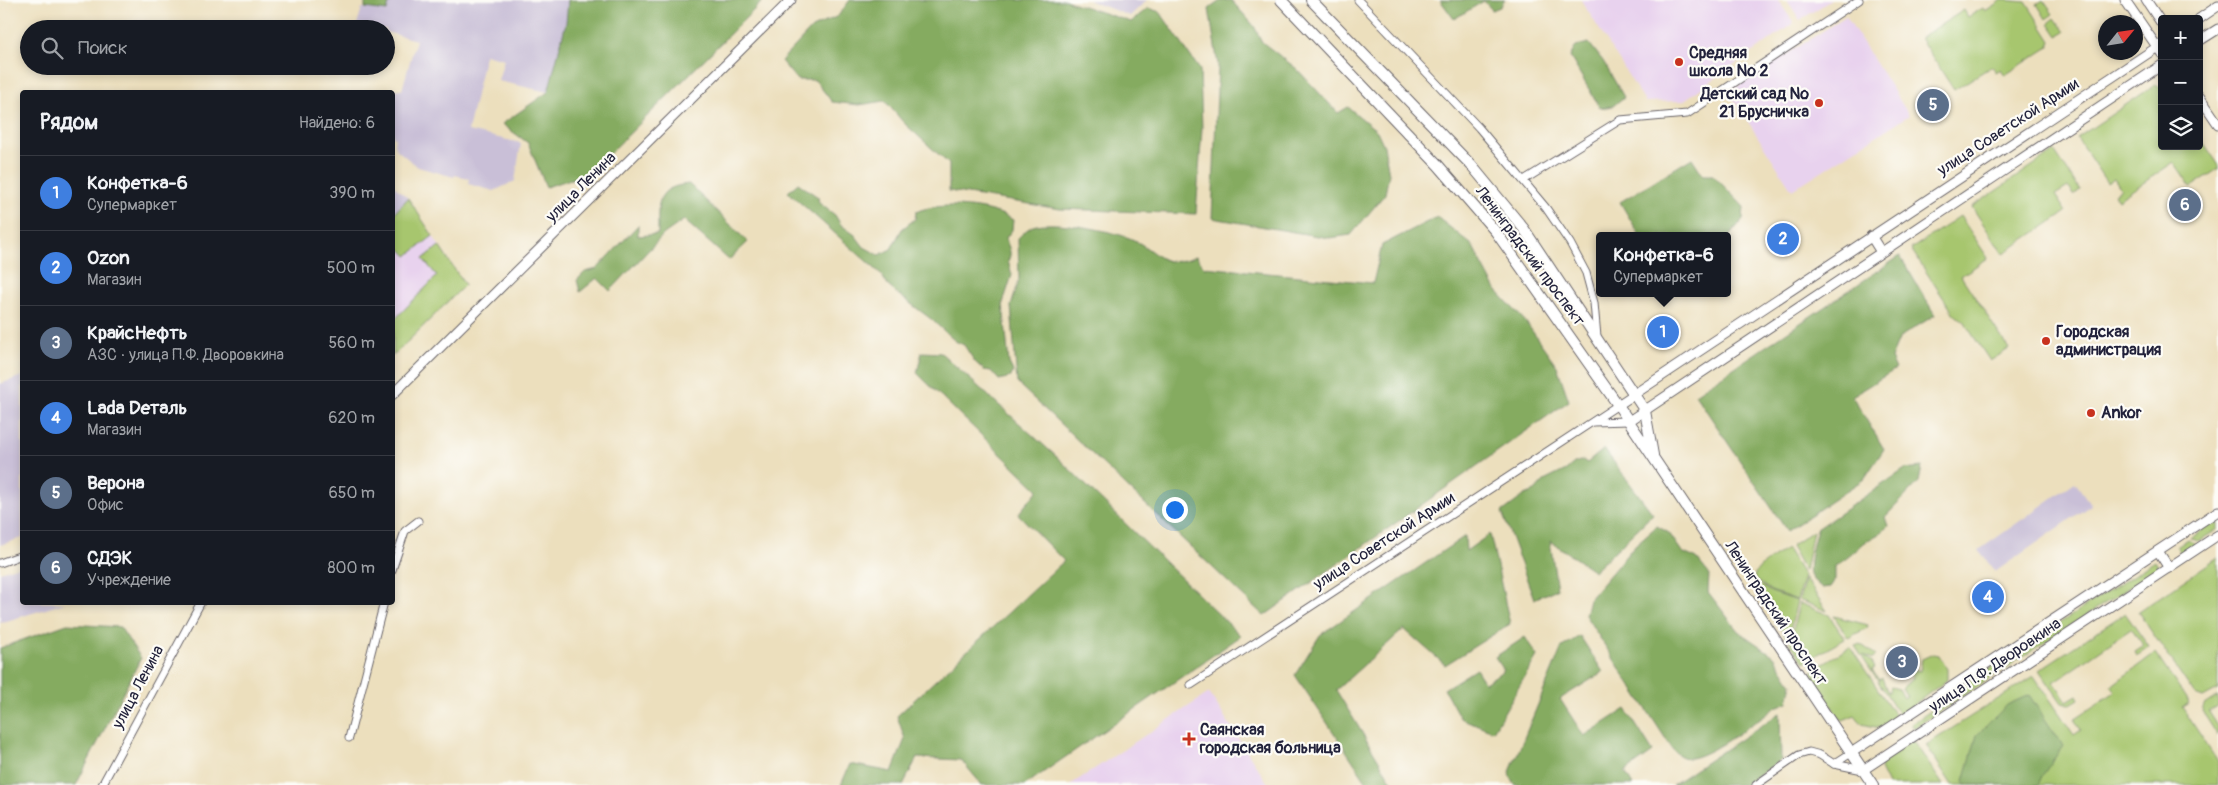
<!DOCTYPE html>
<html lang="ru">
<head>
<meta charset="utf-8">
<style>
	:root { --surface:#171b24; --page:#20242c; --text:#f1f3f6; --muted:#9ea1a6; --line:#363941; --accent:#b45309 }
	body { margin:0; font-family:Pangolin,sans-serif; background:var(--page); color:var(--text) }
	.controls { position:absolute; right:15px; top:15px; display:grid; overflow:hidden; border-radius:5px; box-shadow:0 2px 8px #0003 }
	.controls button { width:45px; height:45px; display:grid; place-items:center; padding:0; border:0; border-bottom:1px solid var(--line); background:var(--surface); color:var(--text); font:25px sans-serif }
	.compass { position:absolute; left:2098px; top:15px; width:45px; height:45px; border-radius:50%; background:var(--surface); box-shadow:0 2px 8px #0003; rotate:60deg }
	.you { position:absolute; left:1174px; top:509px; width:18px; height:18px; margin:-12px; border:4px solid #fff; border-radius:50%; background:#1a73e8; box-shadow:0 0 0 8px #1a73e833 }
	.badge { display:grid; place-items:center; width:32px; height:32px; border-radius:50%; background:var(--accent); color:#fff; font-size:16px; font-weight:700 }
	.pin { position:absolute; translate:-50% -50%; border:2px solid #fff; box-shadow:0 1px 5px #0006 }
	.popup { position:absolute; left:1596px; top:232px; width:135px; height:65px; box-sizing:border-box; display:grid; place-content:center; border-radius:5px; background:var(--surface); filter:drop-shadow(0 1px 4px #0005); font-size:16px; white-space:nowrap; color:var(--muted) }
	.popup b { font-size:19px; color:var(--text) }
	.popup::after { content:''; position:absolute; left:50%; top:100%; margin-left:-10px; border:10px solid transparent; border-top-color:var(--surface) }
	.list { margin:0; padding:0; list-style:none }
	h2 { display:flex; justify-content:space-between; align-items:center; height:65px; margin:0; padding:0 20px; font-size:21px }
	h2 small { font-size:16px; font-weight:400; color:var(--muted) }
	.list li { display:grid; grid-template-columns:32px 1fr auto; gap:15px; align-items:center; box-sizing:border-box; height:75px; padding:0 20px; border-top:1px solid var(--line) }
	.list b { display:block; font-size:19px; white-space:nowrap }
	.list p { margin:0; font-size:16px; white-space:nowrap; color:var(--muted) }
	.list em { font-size:16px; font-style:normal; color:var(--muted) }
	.icon { flex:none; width:28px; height:28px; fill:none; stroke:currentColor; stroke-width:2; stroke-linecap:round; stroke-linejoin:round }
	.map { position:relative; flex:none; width:2218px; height:785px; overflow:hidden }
	.search { position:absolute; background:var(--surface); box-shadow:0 2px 8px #0003; left:20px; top:20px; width:375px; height:55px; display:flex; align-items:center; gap:12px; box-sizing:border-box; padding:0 18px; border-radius:28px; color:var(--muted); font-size:19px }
	.panel { position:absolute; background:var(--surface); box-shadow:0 2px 8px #0003; left:20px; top:90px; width:375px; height:515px; border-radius:5px }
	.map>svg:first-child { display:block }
</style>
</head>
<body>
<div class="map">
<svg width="2218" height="785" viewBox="0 0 2218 785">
	<rect width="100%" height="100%" fill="#fdfcf7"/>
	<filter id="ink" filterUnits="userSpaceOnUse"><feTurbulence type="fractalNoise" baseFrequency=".02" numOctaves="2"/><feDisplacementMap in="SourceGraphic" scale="10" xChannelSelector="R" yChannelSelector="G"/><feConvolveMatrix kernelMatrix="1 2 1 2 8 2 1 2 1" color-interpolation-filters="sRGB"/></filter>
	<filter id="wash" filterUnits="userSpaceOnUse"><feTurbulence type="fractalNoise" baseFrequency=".0096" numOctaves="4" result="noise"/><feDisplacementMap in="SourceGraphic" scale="20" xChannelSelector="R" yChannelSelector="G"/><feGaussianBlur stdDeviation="1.12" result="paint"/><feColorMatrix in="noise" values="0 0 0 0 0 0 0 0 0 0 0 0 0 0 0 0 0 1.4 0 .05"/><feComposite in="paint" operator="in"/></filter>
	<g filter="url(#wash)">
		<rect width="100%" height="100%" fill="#ecdfbd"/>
		<g fill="#e8d2ee">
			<path d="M1581 0H1778L1794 23 1683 101 1645 102Z"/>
			<path d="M1787 0H1831L1800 20Z"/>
			<path d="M1846 16 1909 115 1792 190 1729 92Z"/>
			<path d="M408 198 465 285 393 356V216Z"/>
			<path d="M1209 693 1269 785H1070Z"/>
		</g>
		<g fill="#c9bfd7">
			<path d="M390 0H568L566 23 548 92 498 81 504 59 485 54 468 131 521 143 515 181 494 191 468 184 469 179 455 175 454 177 418 167 397 150 394 144 395 137H393V96L394 89 402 90 416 40 386 32V29H375L357 24 362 8 387 11Z"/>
			<path d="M1088 0H1147L1130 16Z"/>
			<path d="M393 185 408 198 393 216Z"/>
			<path d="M22 376V538L0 545V384Z"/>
			<path d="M2075 482 2091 505 1995 572 1979 550Z"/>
			<path d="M22 565V602L65 603 0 623V572Z"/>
		</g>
		<g fill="#a7c66e" stroke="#647454">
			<path d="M2002 0 2026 2 2051 41 2049 47 2005 75 2001 69 1996 72 1992 66 1954 90 1920 38 1964 10 1968 17 1983 8 1985 11Z"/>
			<path d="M2043 0 2053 14 2046 19 2037 4Z"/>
			<path d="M2055 18 2065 32 2058 36 2049 23Z"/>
			<path d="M2155 85 2162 88V146H2199V136L2218 164V169L2191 187 2174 162 2118 200 2114 194 2121 189 2114 178 2107 183 2077 138Z"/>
			<path d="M2054 151 2080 190 2074 195 2068 187 2055 195 2066 212 2003 254 1972 207Z"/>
			<path d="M408 198 433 236 407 256 393 241 392 216Z"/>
			<path d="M1960 216 1988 258 1961 276 2009 349 1990 361 1964 322 1954 314 1911 249Z"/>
			<path d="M439 246 465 285 393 356V321L437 276 423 259Z"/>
			<path d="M2218 519V529L2199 541 2191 537Z"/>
			<path d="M1813 531 1805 571 1791 546Z"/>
			<path d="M2188 539 2196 544 2181 554 2177 547Z"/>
			<path d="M1787 549 1804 576 1797 600 1771 591 1754 578C1755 566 1777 555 1787 549Z"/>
			<path d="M2218 557V690L2203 698 2195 695 2138 612Z"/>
			<path d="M2155 561 2159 568 1914 728 1911 724 1956 694 1963 686Z"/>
			<path d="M1805 578 1827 611 1799 600Z"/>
			<path d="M1756 582 1771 592 1797 601 1788 640 1755 588Z"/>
			<path d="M1799 603 1829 615 1845 639 1804 662 1790 643Z"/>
			<path d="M2125 613 2149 647 2137 656 2135 652 2144 646 2131 629 2054 682 2067 701 2077 695 2079 699 2069 705 2062 703 2039 670Z"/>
			<path d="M1834 616 1868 625 1867 628 1848 638Z"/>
			<path d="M1860 644 1876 655 1873 659 1863 655 1871 661 1875 668 1872 670 1879 680 1882 678 1888 693 1891 687 1899 689 1904 698 1907 697 1902 688 1913 678 1911 673 1913 669 1920 671 1922 659 1933 654 1939 655 1947 669V680L1900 715 1855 646Z"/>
			<path d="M1850 647 1897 718 1880 728 1862 724 1855 715 1843 720 1839 718 1814 679 1812 673 1815 668Z"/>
			<path d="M2155 653 2189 703 2182 707 2218 762V785H1952L1926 745 2034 676 2074 735 2081 730 2074 719 2115 692 2111 686Z"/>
			<path d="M2218 696V707L2209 712 2218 726V736L2202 711 2204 705Z"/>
			<path d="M1913 740 1943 785H1888L1880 769 1884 758Z"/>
		</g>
		<g fill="#85ab61" stroke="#54664e">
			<path d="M365 0H390L387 11 365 8Z"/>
			<path d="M568 0H764L590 173 546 187 528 143 502 124 548 92 566 23Z"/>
			<path d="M850 0H1065L1131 22 1148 8 1160 12 1200 70 1202 128 1196 214 1060 209 949 191V164L904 123 885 101 859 105 832 102 815 80H797L781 61 812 28 838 16Z"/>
			<path d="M1231 0 1254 26 1262 42 1297 69 1338 113 1348 107 1377 131 1384 146 1389 174 1385 194 1351 235 1329 238 1212 218 1218 65 1209 9 1220 1Z"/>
			<path d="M1440 0H1505L1500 7 1492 10 1484 1 1454 19Z"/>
			<path d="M1589 43 1603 61 1624 97 1613 106 1600 108 1570 57 1576 46Z"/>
			<path d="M1692 158 1703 175H1713L1744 207 1743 219 1727 239V236H1640L1620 202Z"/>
			<path d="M798 183 818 197 819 203 835 215 841 225 855 235 864 247 879 255 891 249 902 229 915 219 916 212C938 201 993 206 1013 220L1012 230 1006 238C1008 248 1013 252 1008 261L1012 275 1003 303 1009 363 1013 371 1011 377 999 380 991 371 984 370 975 362 964 345 955 341 931 319 899 295 888 286 881 274 788 192Z"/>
			<path d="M689 184 748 242 729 260 684 220 664 234 610 291 597 278 580 292 577 280 585 272 597 269 638 225V236L658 234C658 205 654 187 689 184Z"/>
			<path d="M1437 217 1472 245 1496 290 1525 321 1557 366 1569 401 1264 616 1017 383 1011 306 1019 280 1018 238C1022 234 1028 228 1033 226 1053 219 1116 231 1134 240 1161 254 1161 270 1196 256L1204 267 1373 283 1382 245Z"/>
			<path d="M1900 256 1935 315 1900 337 1891 358 1896 369 1852 396 1884 449 1864 479 1787 531 1695 394Z"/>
			<path d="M922 352 941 353 1058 458 1241 636 1025 785H982L961 760 917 758 903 785H841L850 764 892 772 905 739 897 716 1064 561 1018 514 1038 490 917 373Z"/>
			<path d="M1604 449 1653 514 1594 571 1550 541 1557 589 1534 599 1502 512 1525 495 1535 491 1544 481 1566 470 1574 463 1583 460 1587 463Z"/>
			<path d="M1922 467 1919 482 1885 517 1888 526C1879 536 1873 536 1864 543 1854 552 1847 559 1835 566V580L1830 587 1822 588C1819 585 1813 581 1811 577 1806 569 1814 539 1817 529L1905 469Z"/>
			<path d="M1657 526 1669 533 1682 552 1697 559 1709 574 1708 592 1738 631 1774 656 1792 684 1788 702 1776 707C1755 721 1714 754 1691 758 1684 759 1678 755 1673 750L1585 615 1589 599 1636 544Z"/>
			<path d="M1490 534 1510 624 1445 665 1404 629 1336 690 1394 785H1369L1295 675 1320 635 1465 536 1466 551Z"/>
			<path d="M67 624 120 627 141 658 76 785H0V648Z"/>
			<path d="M1580 636 1603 672 1560 699 1584 736 1626 709 1653 752 1625 772 1633 785H1515L1509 774 1562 647Z"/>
			<path d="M1525 637 1537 656 1493 731 1460 718 1444 689 1476 669 1485 683 1504 670 1495 657Z"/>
			<path d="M2029 695 2063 746 2042 776 2038 785H1966L1964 781 1977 735 2007 705Z"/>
			<path d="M1780 713 1781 760 1744 785H1672Z"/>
		</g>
	</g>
	<g filter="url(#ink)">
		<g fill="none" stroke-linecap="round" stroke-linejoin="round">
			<g stroke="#696468" stroke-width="9">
				<g id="minor">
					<path d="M1358 0 1479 128 1546 208 1570 243 1586 273 1594 303 1597 337"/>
					<path d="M1524 180 1620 120 1687 114 1859 0"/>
					<path d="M1593 422 1629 421"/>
					<path d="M0 563 22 555"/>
					<path d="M392 570 405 531 418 521"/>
					<path d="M1191 685 1618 405"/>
					<path d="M349 738 384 602"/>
					<path d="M1834 764 1851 753"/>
					<path d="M102 785 201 602"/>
					<path d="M1756 785 1799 755 1809 752 1820 755 1834 764 1863 770"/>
				</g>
			</g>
			<g stroke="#696468" stroke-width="11">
				<g id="tertiary">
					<path d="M2125 0 2162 54"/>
					<path d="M2146 0 2162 24"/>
					<path d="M2199 19 2218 6"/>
					<path d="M2199 41 2218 29"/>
					<path d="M2199 96 2218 124"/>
					<path d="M1871 236 1881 252"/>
					<path d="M392 395 791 0"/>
					<path d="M1618 405 2162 44"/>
					<path d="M1629 421 2162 65"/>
					<path d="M2158 551 2169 568"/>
					<path d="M1851 753 2218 511"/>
					<path d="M1863 770 2218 535"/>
				</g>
			</g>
			<g stroke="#696468" stroke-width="12">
				<g id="secondary">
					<path d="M1281 0 1438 165 1496 232 1618 405 1873 785"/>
					<path d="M1311 0 1472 166 1524 229 1645 411 1653 455"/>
				</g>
			</g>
			<use href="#minor" stroke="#fff" stroke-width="7"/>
			<use href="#tertiary" stroke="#fff" stroke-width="9"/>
			<use href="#secondary" stroke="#fff" stroke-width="10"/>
		</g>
	</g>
	<g fill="#c8321e" stroke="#fdfcf7" stroke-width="2">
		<circle cx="1679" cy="62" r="5"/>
		<circle cx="1819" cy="103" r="5"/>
		<circle cx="2046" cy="341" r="5"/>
		<circle cx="2091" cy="413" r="5"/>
		<path d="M1186.5 731.5h5v5h5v5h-5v5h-5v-5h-5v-5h5z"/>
	</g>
	<g text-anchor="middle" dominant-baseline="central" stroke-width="4.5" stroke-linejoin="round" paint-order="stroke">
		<g font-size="16" font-weight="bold" fill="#22223b" stroke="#fdfcf7" text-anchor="start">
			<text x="1689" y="53">Средняя<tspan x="1689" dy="18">школа № 2</tspan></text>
			<text x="1809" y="94" text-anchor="end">Детский сад №<tspan x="1809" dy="18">21 Брусничка</tspan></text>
			<text x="2056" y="332">Городская<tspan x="2056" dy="18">администрация</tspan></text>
			<text x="2101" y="413">Ankor</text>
			<text x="1200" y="730">Саянская<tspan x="1200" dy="18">городская больница</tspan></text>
		</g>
		<g font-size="16" fill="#22223b" stroke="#fdfcf7">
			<text transform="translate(2008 127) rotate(-33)">улица Советской Армии</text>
			<text transform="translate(581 187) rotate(-45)">улица Ленина</text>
			<text transform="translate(1530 256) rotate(53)">Ленинградский проспект</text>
			<text transform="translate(1384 541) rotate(-33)">улица Советской Армии</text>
			<text transform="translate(1776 613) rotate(56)">Ленинградский проспект</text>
			<text transform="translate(1995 665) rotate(-34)">улица П.Ф. Дворовкина</text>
			<text transform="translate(138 687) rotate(-62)">улица Ленина</text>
		</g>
	</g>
</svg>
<div class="controls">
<button>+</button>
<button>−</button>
<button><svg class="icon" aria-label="layers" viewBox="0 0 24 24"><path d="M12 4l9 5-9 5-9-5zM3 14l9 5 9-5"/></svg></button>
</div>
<svg class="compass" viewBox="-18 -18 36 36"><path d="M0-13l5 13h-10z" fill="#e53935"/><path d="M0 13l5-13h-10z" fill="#9ea1a6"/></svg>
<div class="you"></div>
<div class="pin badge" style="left:1663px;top:332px;background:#3f7fe0">1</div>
<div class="popup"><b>Конфетка-6</b>Супермаркет</div>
<div class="pin badge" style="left:1783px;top:239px;background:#3f7fe0">2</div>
<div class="pin badge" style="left:1902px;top:662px;background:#5c6f8a">3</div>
<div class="pin badge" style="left:1988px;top:597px;background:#3f7fe0">4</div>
<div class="pin badge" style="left:1933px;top:105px;background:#5c6f8a">5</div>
<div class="pin badge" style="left:2185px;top:205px;background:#5c6f8a">6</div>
<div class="search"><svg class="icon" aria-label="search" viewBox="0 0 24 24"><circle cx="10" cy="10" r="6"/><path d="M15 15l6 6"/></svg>Поиск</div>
<section class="panel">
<h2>Рядом<small>Найдено: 6</small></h2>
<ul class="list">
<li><span class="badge" style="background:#3f7fe0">1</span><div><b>Конфетка-6</b><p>Супермаркет</p></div><em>390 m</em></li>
<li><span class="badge" style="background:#3f7fe0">2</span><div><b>Ozon</b><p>Магазин</p></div><em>500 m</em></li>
<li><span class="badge" style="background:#5c6f8a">3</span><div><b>КрайсНефть</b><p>АЗС · улица П.Ф. Дворовкина</p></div><em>560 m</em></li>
<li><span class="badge" style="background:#3f7fe0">4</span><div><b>Lada Dеталь</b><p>Магазин</p></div><em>620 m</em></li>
<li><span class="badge" style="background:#5c6f8a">5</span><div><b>Верона</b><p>Офис</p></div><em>650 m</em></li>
<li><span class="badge" style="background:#5c6f8a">6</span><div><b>СДЭК</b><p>Учреждение</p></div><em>800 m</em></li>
</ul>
</section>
</div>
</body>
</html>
